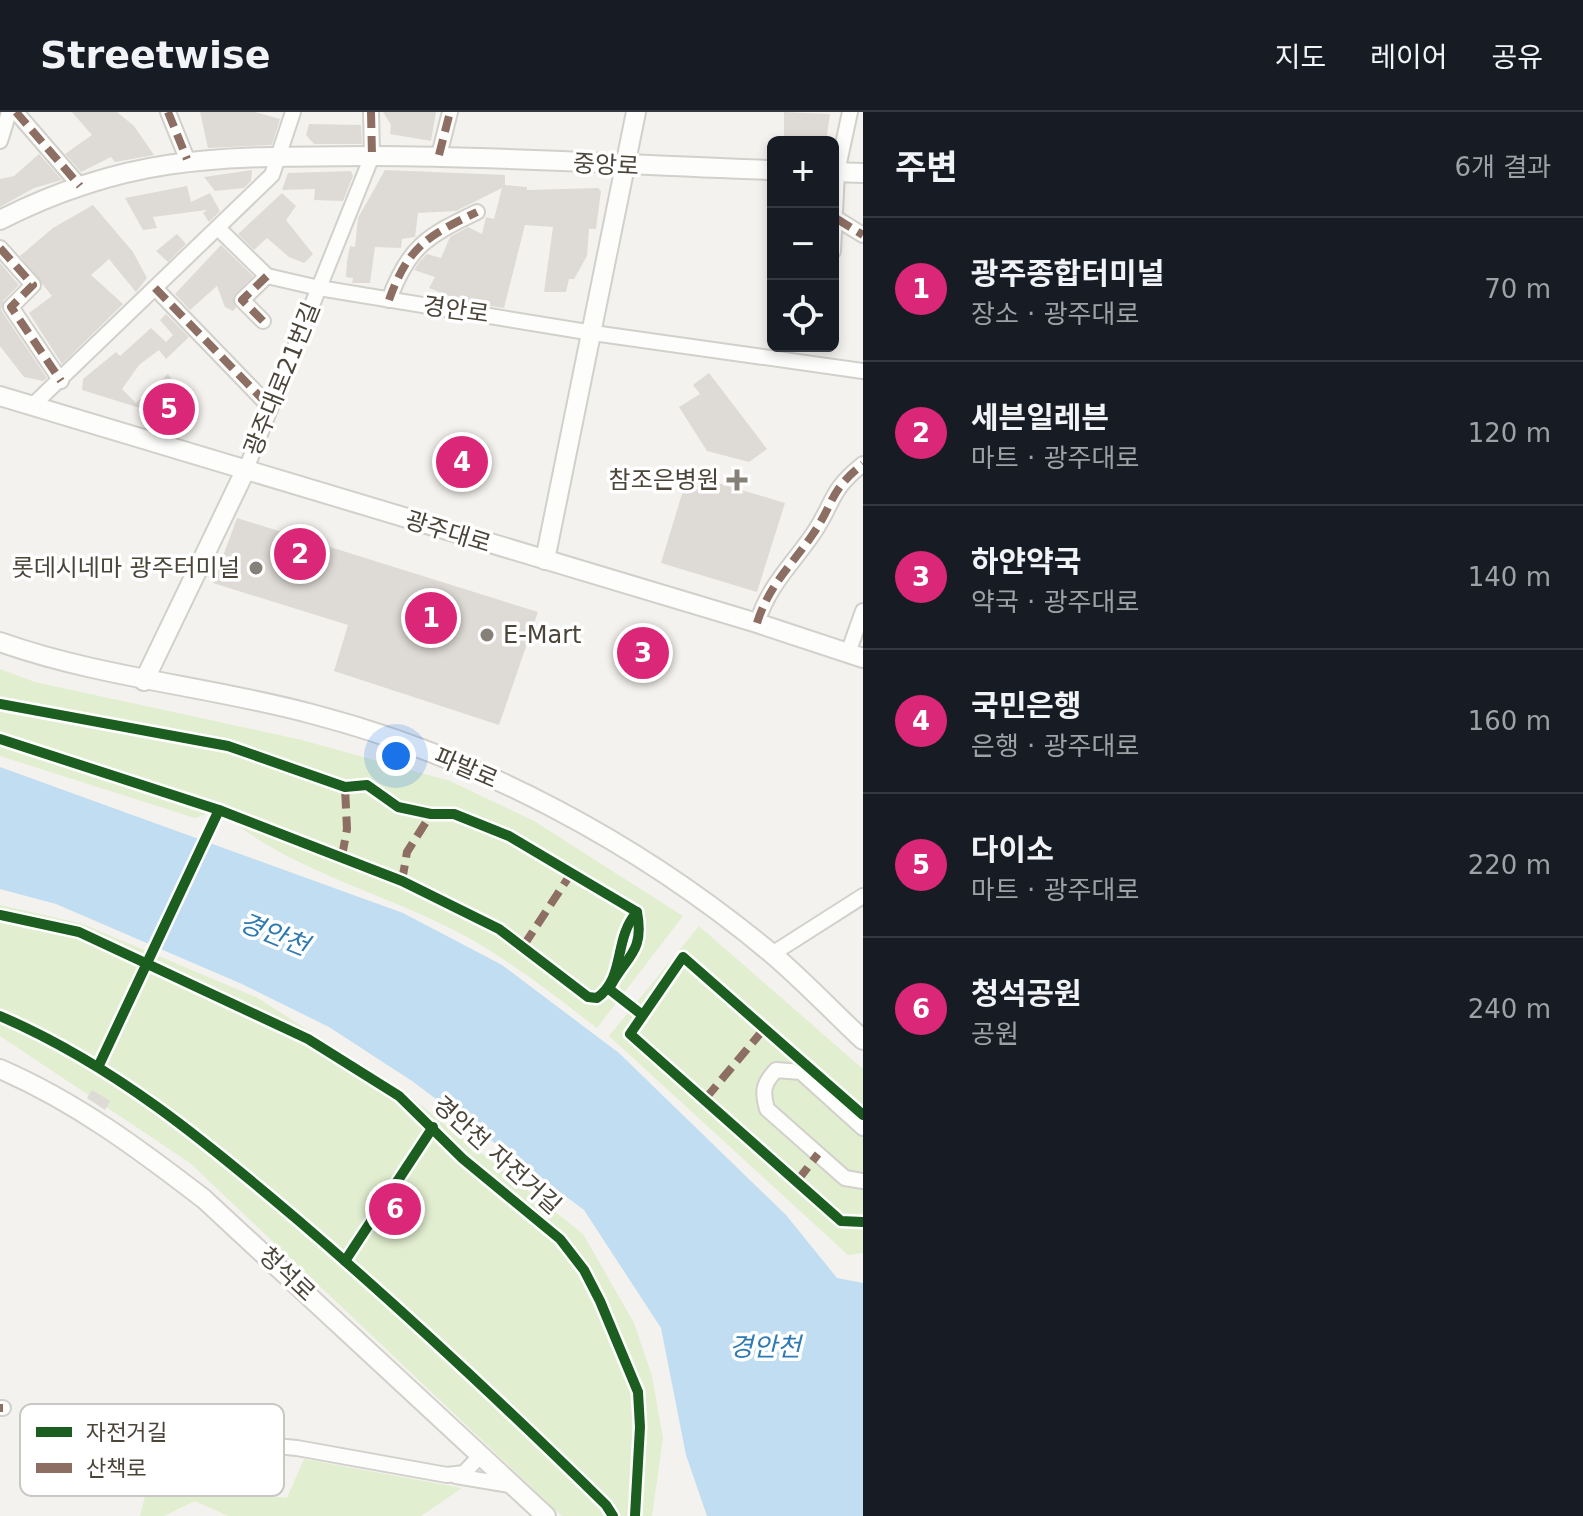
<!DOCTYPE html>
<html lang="ko">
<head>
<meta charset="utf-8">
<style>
	:root { --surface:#171b24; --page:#242831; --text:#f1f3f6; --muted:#9ea1a6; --line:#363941; --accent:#db2777 }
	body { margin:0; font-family:"DejaVu Sans","Noto Sans KR",sans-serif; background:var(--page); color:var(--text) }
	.controls { position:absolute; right:24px; top:24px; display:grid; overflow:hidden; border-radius:12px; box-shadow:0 4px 12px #0003 }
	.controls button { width:72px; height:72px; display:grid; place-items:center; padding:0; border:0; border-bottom:2px solid var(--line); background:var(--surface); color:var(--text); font:40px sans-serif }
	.you { position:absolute; left:396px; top:644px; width:28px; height:28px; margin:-20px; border:6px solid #fff; border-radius:50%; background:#1a73e8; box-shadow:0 0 0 12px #1a73e833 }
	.badge { display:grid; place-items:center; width:52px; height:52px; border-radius:50%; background:var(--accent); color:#fff; font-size:26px; font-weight:700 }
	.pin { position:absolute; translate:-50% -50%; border:4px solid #fff; box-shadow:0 2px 8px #0006 }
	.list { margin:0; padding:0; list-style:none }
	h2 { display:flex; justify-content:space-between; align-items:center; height:104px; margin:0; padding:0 32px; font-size:34px }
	h2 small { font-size:26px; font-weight:400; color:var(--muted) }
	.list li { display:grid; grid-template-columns:52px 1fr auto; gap:24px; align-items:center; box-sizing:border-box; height:144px; padding:0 32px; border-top:2px solid var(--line) }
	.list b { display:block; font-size:30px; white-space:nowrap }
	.list p { margin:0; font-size:26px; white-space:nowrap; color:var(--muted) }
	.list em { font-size:26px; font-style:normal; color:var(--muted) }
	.icon { flex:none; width:44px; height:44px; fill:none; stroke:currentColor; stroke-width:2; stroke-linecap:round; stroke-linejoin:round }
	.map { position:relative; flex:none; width:863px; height:1404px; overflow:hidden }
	header { display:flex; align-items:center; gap:48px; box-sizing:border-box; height:112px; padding:0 40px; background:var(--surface); border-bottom:2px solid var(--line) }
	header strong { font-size:38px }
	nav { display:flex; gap:44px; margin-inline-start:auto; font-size:28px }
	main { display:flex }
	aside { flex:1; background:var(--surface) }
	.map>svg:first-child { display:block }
</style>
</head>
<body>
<header>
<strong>Streetwise</strong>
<nav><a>지도</a><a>레이어</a><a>공유</a></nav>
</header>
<main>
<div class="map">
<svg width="863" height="1404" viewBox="0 0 863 1404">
	<rect width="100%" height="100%" fill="#f4f2ee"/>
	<g fill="#e1eecf">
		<path d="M0 557 35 570 302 628 450 669 534 709 683 804 597 916C548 879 501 841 446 814 371 777 281 754 219 698L195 706 0 644Z"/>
		<path d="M0 793 83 812 258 886 408 983 583 1122 634 1211 652 1264 663 1326 652 1404H562L190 1051 0 924Z"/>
		<path d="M699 814 863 957V1141L848 1143 609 924Z"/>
		<path d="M304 1347 462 1376 421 1404H228L195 1389 164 1404H140L149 1369 287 1386Z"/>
	</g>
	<path fill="#c0ddf1" d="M0 655 403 801 502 853 619 941 786 1103 837 1166 863 1171V1404H707L686 1343 661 1216 584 1098 412 969 329 915 242 872 56 792 0 777Z"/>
	<g fill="#dedbd6">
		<path d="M72 0H117L134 14 154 43 115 50 111 45 81 60 65 42 92 23Z"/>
		<path d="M200 0H255L280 7 272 33 208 36Z"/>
		<path d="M383 0H436L431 29 390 22 391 13Z"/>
		<path d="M784 0 830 2 826 30H800L784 24Z"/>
		<path d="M309 12 361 13 362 32H314L306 23Z"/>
		<path d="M39 42 62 68 34 76 0 95V67L14 64Z"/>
		<path d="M252 58 251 69 244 76 215 79 204 65Z"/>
		<path d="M385 58 505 63V73L527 75V78L598 76 601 79 596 117H589L587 144 574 167H569L566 180H544L553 115 525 113 504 196 464 190 429 176 435 165 414 158 420 149 427 142 441 146 450 125 468 115 482 122 486 105 494 107 502 76 456 99 418 101 415 125 402 127 401 136 375 135 370 171H352L353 166 346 165 347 149 350 134 355 135 358 106Z"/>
		<path d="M351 59 353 64 343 89 314 88 315 77 282 78 288 61Z"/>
		<path d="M187 74 191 90 210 81 220 99 209 110 203 101 207 98 153 105 157 116 143 118 125 86Z"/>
		<path d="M282 81 296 94 286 108 313 142 304 151 289 145 267 126 254 138 238 122Z"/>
		<path d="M93 93 133 140 147 166 136 180 109 147 91 163 123 192 62 252 29 201 52 184 20 144 53 116Z"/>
		<path d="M177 122 186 132 168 150 156 139Z"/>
		<path d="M221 133 253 164 233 185 236 196 233 199 225 195 217 174 190 198 175 182Z"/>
		<path d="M0 151 19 173 4 188 1 198 47 266 43 269 24 265 0 234Z"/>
		<path d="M166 202 189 225 166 247 159 238 139 253 122 277 136 291 168 262 196 303 185 310 82 278 83 267 116 240 120 244 151 216 166 230 173 223 160 208Z"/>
		<path d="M709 261 767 337 749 350 707 339 679 295 700 282 693 273Z"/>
		<path d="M688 362 785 391 757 480 661 451Z"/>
		<path d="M237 406 538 500 499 613 334 559 348 513 213 471Z"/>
		<path d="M92 978 110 989 105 998 87 986Z"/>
	</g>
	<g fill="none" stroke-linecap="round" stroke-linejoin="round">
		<g stroke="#d2d0cb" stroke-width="18">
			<g id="minor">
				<path d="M16 0 80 74"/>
				<path d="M168 0 187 47"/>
				<path d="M0 29 9 0"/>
				<path d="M439 43 450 0"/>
				<path d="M837 107 863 123"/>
				<path d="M219 117 267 164 319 176 593 221 863 259"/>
				<path d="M0 136 33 173 11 195 61 269"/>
				<path d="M833 139 837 60 850 0"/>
				<path d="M155 176 270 295"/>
				<path d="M389 188C408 135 427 124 477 100"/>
				<path d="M263 209 242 188 267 164"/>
				<path d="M33 293 272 63 293 0"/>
				<path d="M246 357 372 44 371 0"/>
				<path d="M757 511C769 473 791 454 813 422 835 390 828 380 863 352"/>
				<path d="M848 541 863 499"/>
				<path d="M772 842 863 784"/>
				<path d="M863 1016 801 960 776 958C763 972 762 979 767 997L845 1066 863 1069"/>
				<path d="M0 1296H3"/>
				<path d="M39 1312 297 1336 447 1363 464 1361 480 1344"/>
				<path d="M456 1364 510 1373"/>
			</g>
		</g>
		<g stroke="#d2d0cb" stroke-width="22">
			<g id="tertiary">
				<path d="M833 60 863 61"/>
				<path d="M0 108C134 40 227 45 372 44 506 44 639 54 773 58"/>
				<path d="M0 284 757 511 863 546"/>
				<path d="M545 448 636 0"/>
				<path d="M0 530C102 566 208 574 312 602 478 645 639 731 771 841 803 868 832 899 863 928"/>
				<path d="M144 569 246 357"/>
				<path d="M0 957C76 990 139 1037 204 1087L546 1404"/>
			</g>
		</g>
		<use href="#minor" stroke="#fdfdfc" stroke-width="14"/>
		<use href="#tertiary" stroke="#fdfdfc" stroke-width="18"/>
		<g stroke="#8d6e63" stroke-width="8" stroke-dasharray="16 8" stroke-linecap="butt">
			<path d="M16 0 80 74"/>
			<path d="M168 0 187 47"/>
			<path d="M371 0 372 44"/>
			<path d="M439 43 450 0"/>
			<path d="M837 107 863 123"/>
			<path d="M0 136 33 173 11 195 61 269"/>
			<path d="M155 176 270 295"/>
			<path d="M389 188C408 135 427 124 477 100"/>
			<path d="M263 209 242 188 267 164"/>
			<path d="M757 511C769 473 791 454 813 422 835 390 828 380 863 352"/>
			<path d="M342 744 347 717 345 675"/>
			<path d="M402 769 407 740 431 702"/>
			<path d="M524 833 572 760"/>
			<path d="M706 986 764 917"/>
			<path d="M798 1068 818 1042"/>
			<path d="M0 1296H3"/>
		</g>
		<g stroke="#fff" stroke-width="15">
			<g id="cycleway">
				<path d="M0 592 228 634 345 675 367 673 398 695 431 702H454L509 724 637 800C613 827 626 865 597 886L588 885 499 817 402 769 219 698 0 627"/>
				<path d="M637 800C645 842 625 844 609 877L641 902"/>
				<path d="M0 803 79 820 308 927 399 984 463 1047 560 1127 584 1158 600 1189 638 1280 640 1315 635 1404"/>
				<path d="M0 904C114 953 205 1029 299 1109 405 1200 506 1295 606 1393L613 1404"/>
				<path d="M99 953 219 698"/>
				<path d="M863 1003 683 845 630 922 841 1109 863 1110"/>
				<path d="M345 1149 433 1015"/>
			</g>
		</g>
		<use href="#cycleway" stroke="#1b5e20" stroke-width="10"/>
	</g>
	<g fill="#868178" stroke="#fff" stroke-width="3">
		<path d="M733 356h8v8h8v8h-8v8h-8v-8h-8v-8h8z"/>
		<circle cx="256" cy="456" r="8"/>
		<circle cx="487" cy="523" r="8"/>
	</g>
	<g text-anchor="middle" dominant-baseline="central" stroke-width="7" stroke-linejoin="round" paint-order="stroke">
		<g font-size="24" fill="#4b4439" stroke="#fff">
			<text transform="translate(606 53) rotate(3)">중앙로</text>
			<text transform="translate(456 198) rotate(8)">경안로</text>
			<text transform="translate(282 267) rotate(-68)">광주대로21번길</text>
			<text transform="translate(448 420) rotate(17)">광주대로</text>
			<text transform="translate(466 656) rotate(23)">파발로</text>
			<text transform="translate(497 1043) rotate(42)">경안천 자전거길</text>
			<text transform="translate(287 1162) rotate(43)">청석로</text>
		</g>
		<g font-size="24" fill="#4b4439" stroke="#fff" text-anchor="end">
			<text x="719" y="368">참조은병원</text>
			<text x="240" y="456">롯데시네마 광주터미널</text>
			<text x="503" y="523" text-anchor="start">E-Mart</text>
		</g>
		<g font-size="26" font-style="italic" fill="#2e7ab2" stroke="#fff">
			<text transform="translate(274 822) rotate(22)">경안천</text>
			<text x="765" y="1235">경안천</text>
		</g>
	</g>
	<rect x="20" y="1292" width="264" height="92" rx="12" fill="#fff" stroke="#c9c7c4" stroke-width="2"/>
	<rect x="36" y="1315" width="36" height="10" fill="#1b5e20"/>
	<rect x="36" y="1351" width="36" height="10" fill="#8d6e63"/>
	<g font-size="22" fill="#4b4439">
		<text x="86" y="1328">자전거길</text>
		<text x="86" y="1364">산책로</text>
	</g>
</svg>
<div class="controls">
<button>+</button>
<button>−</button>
<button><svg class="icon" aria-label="locate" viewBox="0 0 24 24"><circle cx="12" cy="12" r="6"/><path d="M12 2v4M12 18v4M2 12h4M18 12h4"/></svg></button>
</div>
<div class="you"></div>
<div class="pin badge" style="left:431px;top:506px">1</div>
<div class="pin badge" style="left:300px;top:442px">2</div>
<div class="pin badge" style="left:643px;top:541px">3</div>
<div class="pin badge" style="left:462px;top:350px">4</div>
<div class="pin badge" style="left:169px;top:297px">5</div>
<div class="pin badge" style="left:395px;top:1097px">6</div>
</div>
<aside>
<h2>주변<small>6개 결과</small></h2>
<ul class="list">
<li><span class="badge">1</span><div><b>광주종합터미널</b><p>장소 · 광주대로</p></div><em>70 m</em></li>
<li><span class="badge">2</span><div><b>세븐일레븐</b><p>마트 · 광주대로</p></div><em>120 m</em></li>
<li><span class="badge">3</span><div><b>하얀약국</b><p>약국 · 광주대로</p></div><em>140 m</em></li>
<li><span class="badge">4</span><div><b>국민은행</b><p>은행 · 광주대로</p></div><em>160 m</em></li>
<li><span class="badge">5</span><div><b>다이소</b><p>마트 · 광주대로</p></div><em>220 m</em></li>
<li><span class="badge">6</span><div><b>청석공원</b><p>공원</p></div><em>240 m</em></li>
</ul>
</aside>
</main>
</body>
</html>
